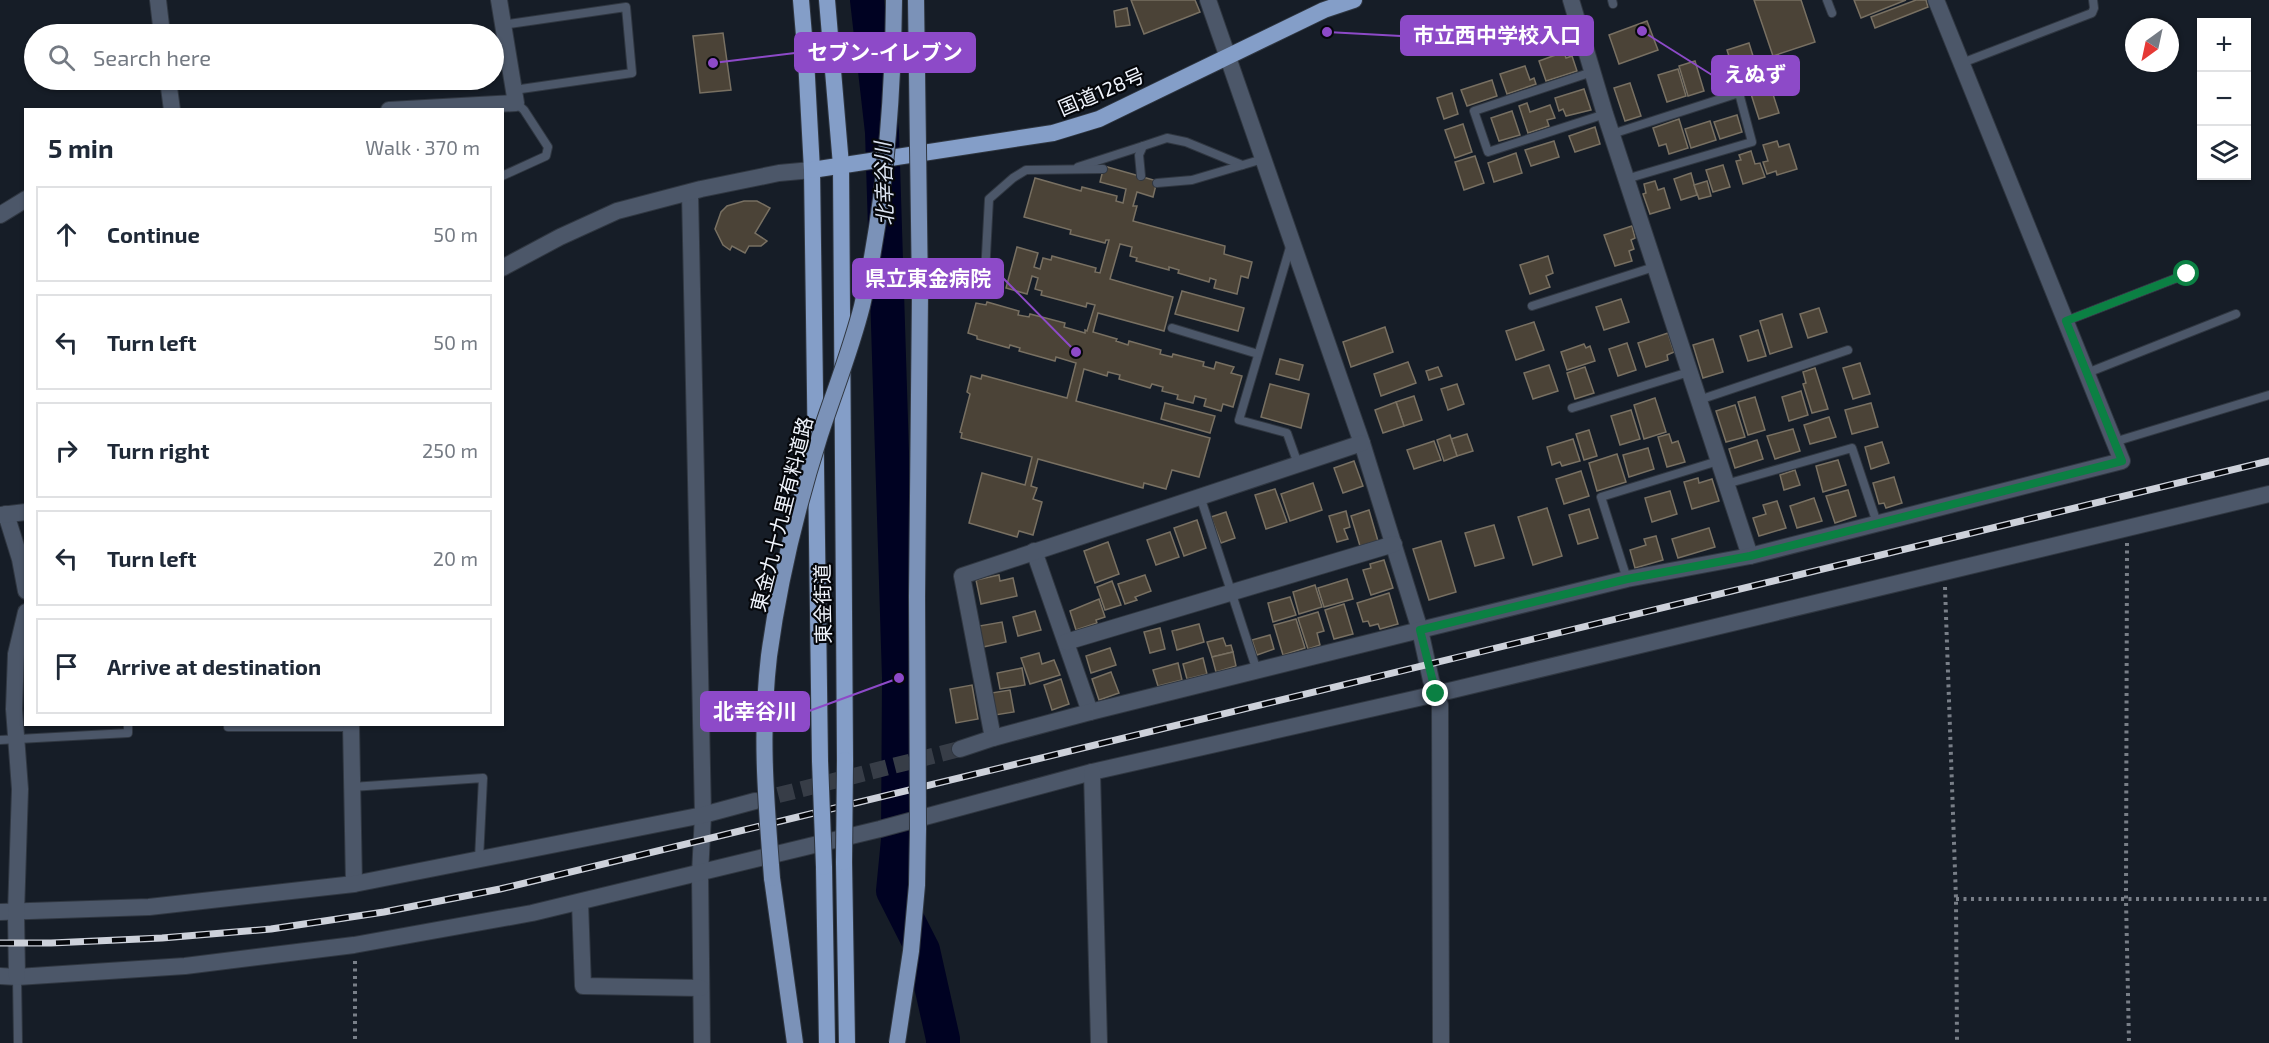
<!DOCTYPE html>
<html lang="en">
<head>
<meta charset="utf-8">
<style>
	:root { --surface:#fff; --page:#f6f6f7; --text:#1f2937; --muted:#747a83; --line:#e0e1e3 }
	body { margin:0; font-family:"Exo 2","Noto Sans JP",sans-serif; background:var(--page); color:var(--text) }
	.controls { position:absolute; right:18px; top:18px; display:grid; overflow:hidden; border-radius:0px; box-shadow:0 2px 4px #0004 }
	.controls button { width:54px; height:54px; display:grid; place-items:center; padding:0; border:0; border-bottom:2px solid var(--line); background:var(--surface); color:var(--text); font:30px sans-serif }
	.compass { position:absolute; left:2125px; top:18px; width:54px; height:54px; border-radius:50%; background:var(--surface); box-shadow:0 2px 4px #0004; rotate:213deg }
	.stop { position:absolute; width:18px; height:18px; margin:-14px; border:4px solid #0b8043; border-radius:50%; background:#fff }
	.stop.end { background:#0b8043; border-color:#fff; box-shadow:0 2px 6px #0008 }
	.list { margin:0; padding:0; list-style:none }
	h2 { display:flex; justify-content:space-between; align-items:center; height:78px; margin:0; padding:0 24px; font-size:26px }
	h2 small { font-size:20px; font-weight:400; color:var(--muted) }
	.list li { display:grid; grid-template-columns:39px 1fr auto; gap:18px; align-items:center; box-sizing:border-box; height:96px; margin:0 12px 12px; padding:0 12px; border:2px solid var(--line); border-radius:0px }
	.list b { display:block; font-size:22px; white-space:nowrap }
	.list em { font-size:20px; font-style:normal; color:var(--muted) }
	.icon { flex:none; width:33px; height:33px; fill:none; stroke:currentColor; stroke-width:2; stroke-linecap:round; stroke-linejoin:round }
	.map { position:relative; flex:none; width:2269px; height:1043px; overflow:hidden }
	.search { position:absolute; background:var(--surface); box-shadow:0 2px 4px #0004; left:24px; top:24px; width:480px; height:66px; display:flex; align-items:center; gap:15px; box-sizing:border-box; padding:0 21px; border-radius:33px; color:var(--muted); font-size:22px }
	.panel { position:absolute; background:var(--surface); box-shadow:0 2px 4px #0004; left:24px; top:108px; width:480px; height:618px; border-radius:0px }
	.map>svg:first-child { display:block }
</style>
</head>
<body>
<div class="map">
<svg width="2269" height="1043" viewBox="0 0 2269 1043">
	<rect width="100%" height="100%" fill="#161d27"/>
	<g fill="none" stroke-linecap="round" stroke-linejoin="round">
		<path stroke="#000222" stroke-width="34" d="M867 0 882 132 899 678 898 840 893 891 923 950 943 1039V1043"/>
	</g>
	<g fill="#4b4337" stroke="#787062" stroke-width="1.5">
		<path d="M1131 0H1195L1200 12 1144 34Z"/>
		<path d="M1754 0H1801L1815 42 1773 56Z"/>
		<path d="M1854 0H1906L1861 18Z"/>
		<path d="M1916 0H1926L1928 7 1875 28 1871 17Z"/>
		<path d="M1127 8 1130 25 1116 27 1114 11Z"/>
		<path d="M1647 21 1658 50 1619 64 1609 35Z"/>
		<path d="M723 33 731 90 700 93 693 36Z"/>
		<path d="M1749 43 1758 72 1742 77 1738 65 1732 66 1727 50Z"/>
		<path d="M1564 52 1566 58 1572 56 1577 71 1546 81 1539 61Z"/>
		<path d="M1695 61 1704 91 1688 96 1679 66Z"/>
		<path d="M1525 66 1530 80 1534 78 1536 84 1507 94 1500 74Z"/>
		<path d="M1678 69 1686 96 1667 102 1658 75Z"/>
		<path d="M1492 80 1497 96 1467 106 1461 90Z"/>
		<path d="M1630 83 1641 116 1625 121 1614 88Z"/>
		<path d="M1771 88 1779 113 1759 119 1751 94Z"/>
		<path d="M1584 89 1591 110 1566 116 1563 109 1559 111 1555 98Z"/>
		<path d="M1452 93 1458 114 1444 119 1437 98Z"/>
		<path d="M1527 103 1530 112 1550 105 1555 118 1547 120 1549 126 1528 133 1519 106Z"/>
		<path d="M1512 111 1520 135 1499 141 1491 118Z"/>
		<path d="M1737 115 1742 132 1720 139 1714 122Z"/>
		<path d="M1679 119 1688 148 1669 154 1666 144 1659 146 1653 128Z"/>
		<path d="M1710 121 1716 140 1691 148 1685 129Z"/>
		<path d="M1463 124 1472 152 1455 158 1445 130Z"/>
		<path d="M1595 127 1600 144 1575 152 1569 136Z"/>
		<path d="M1554 141 1559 157 1531 166 1525 150Z"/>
		<path d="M1777 141 1779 147 1789 144 1797 169 1777 175 1776 171 1767 174 1763 162 1768 161 1763 145Z"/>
		<path d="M1751 151 1755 164 1760 163 1765 177 1743 184 1736 161 1741 160 1739 155Z"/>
		<path d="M1516 153 1522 173 1494 182 1488 163Z"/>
		<path d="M1475 156 1484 183 1464 190 1455 162Z"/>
		<path d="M1723 165 1730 187 1713 192 1706 170Z"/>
		<path d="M1104 166 1157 181 1153 197 1137 192 1133 206H1137L1133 221 1225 246 1224 254 1252 262 1248 278 1241 276 1237 294 1214 288 1216 280 1210 278 1209 282 1178 273 1179 270 1169 267V270L1136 261 1137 258 1130 256 1132 247 1120 244 1110 279 1173 297 1164 331 1098 313 1093 332 1117 339 1116 341 1128 345 1129 341 1161 350 1160 354 1172 357 1173 354 1204 362 1203 366 1214 369 1216 362 1234 367 1231 373 1242 376 1233 407 1223 404 1221 411 1204 406 1206 399 1195 396 1193 403 1177 399 1178 395 1162 391 1163 387 1152 384 1150 388 1119 379 1120 375 1108 372 1107 376 1084 369 1076 401 1210 438 1199 477 1172 470 1166 489 1144 483 1143 488 1038 459 1031 486 1037 488 1033 499 1042 502 1033 535 1019 531 1017 537 969 523 982 473 1025 485 1032 457 961 438 962 433 960 432 970 394 967 392 971 376 981 379 982 375 1067 398 1076 363 1056 357 1055 361 1019 351 1020 348 1010 345 1009 348 977 339V336L968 333 976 303 986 305 987 302 1019 311 1018 315 1029 317 1030 314 1065 323 1064 327 1085 333V330L1087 331 1095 305 1087 303 1086 307 1041 295 1042 291 1035 289 1038 278 1032 276 1027 294 1006 288 1017 247 1038 253 1034 267 1040 269 1043 258 1051 260 1052 256 1096 268 1095 272 1100 273 1109 240H1106L1105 243 1070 234 1071 230 1024 217 1035 178 1081 191 1082 187 1117 196 1116 201 1123 203 1126 189 1100 182Z"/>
		<path d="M1691 173 1697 195 1681 200 1674 179Z"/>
		<path d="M1655 181 1658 190 1664 188 1670 208 1650 214 1643 194 1646 193 1644 184Z"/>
		<path d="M1707 181 1711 196 1699 199 1694 185Z"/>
		<path d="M744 201H757L770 208 755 233 767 241 761 246H749L745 253 732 246 730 250 723 245 715 229 721 212 727 206Z"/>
		<path d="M1632 226 1635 238 1631 240 1634 249 1629 251 1632 261 1615 266 1604 235Z"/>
		<path d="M1548 256 1553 273 1546 276 1550 287 1530 294 1520 265Z"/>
		<path d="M1182 291 1244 308 1238 331 1175 314Z"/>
		<path d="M1621 299 1629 322 1604 330 1596 307Z"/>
		<path d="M1819 308 1827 332 1808 338 1800 314Z"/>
		<path d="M1782 314 1792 347 1770 354 1760 321Z"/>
		<path d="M1534 322 1544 350 1516 360 1506 331Z"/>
		<path d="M1385 327 1393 352 1351 367 1343 342Z"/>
		<path d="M1758 330 1766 356 1748 361 1740 336Z"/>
		<path d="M1668 333 1674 352 1667 355 1668 360 1646 367 1638 343Z"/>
		<path d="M1713 339 1723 372 1703 378 1693 345Z"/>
		<path d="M1627 343 1636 370 1618 376 1609 349Z"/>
		<path d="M1584 344 1586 348 1590 346 1595 361 1567 370 1561 352Z"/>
		<path d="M1280 359 1303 365 1299 380 1276 374Z"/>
		<path d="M1408 362 1416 383 1381 396 1374 374Z"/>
		<path d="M1860 363 1870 394 1853 399 1843 368Z"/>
		<path d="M1549 365 1558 391 1533 399 1524 373Z"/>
		<path d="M1438 367 1442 376 1429 380 1426 371Z"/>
		<path d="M1585 367 1594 393 1575 399 1567 373Z"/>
		<path d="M1815 368 1828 409 1812 413 1803 384 1806 383 1803 372Z"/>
		<path d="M1270 384 1309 394 1301 428 1261 417Z"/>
		<path d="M1457 384 1464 404 1448 410 1441 389Z"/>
		<path d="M1801 391 1808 415 1789 421 1782 397Z"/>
		<path d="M1414 396 1422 420 1404 426 1396 402Z"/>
		<path d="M1755 397 1765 430 1748 435 1738 402Z"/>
		<path d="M1655 398 1666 432 1644 439 1634 405Z"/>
		<path d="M1396 402 1404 426 1383 433 1375 410Z"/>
		<path d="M1165 403 1215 416 1210 433 1161 419Z"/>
		<path d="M1871 403 1878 427 1852 434 1845 410Z"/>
		<path d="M1735 405 1745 437 1726 442 1716 411Z"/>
		<path d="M1631 410 1640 439 1620 445 1611 416Z"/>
		<path d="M1829 417 1836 437 1810 444 1804 425Z"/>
		<path d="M1793 429 1800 451 1775 459 1767 436Z"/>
		<path d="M1589 430 1597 456 1584 460 1576 434Z"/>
		<path d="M1467 434 1473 451 1457 456 1451 439Z"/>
		<path d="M1669 434 1672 443 1678 441 1685 462 1667 467 1658 437Z"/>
		<path d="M1450 435 1457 456 1444 461 1437 440Z"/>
		<path d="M1573 439 1580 461 1562 466 1560 462 1552 465 1547 447Z"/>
		<path d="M1757 440 1763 459 1735 468 1729 449Z"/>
		<path d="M1434 441 1441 460 1414 469 1407 450Z"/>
		<path d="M1882 442 1889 463 1871 469 1865 447Z"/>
		<path d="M1648 448 1654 469 1629 477 1623 455Z"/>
		<path d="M1617 454 1626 482 1597 491 1589 463Z"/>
		<path d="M1838 460 1846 485 1823 492 1816 466Z"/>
		<path d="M1354 461 1363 486 1343 493 1334 468Z"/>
		<path d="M1795 470 1800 485 1784 490 1780 475Z"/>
		<path d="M1581 471 1589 496 1564 504 1556 479Z"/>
		<path d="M1894 477 1902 503 1886 508 1884 503 1879 504 1873 483Z"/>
		<path d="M1698 478 1699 483 1712 479 1719 501 1692 509 1684 482Z"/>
		<path d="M1313 483 1322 510 1290 521 1281 494Z"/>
		<path d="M1275 489 1287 522 1266 529 1255 495Z"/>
		<path d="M1848 490 1856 516 1835 523 1826 496Z"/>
		<path d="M1670 491 1677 514 1652 522 1645 498Z"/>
		<path d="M1814 498 1822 521 1797 528 1790 506Z"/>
		<path d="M1777 501 1786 528 1759 536 1753 518 1766 514 1763 505Z"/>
		<path d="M1547 508 1562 556 1533 565 1518 517Z"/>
		<path d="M1589 509 1598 538 1578 544 1569 515Z"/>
		<path d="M1369 510 1378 541 1360 546 1351 516Z"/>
		<path d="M1346 511 1350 527 1344 529 1348 539 1337 542 1329 516Z"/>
		<path d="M1226 512 1235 538 1221 543 1211 517Z"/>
		<path d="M1197 520 1206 548 1184 556 1174 528Z"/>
		<path d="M1494 525 1504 558 1475 566 1465 533Z"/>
		<path d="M1709 528 1715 547 1678 558 1672 539Z"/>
		<path d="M1170 532 1179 557 1156 565 1147 540Z"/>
		<path d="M1656 536 1663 560 1635 568 1630 550 1646 545 1644 539Z"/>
		<path d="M1441 541 1456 592 1429 600 1413 549Z"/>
		<path d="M1108 542 1119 574 1095 583 1084 551Z"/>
		<path d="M1384 560 1393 588 1371 595 1363 570 1371 568 1370 564Z"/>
		<path d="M999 575 1000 581 1013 578 1017 596 981 604 976 580Z"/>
		<path d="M1145 575 1151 591 1135 597 1137 600 1125 604 1118 584Z"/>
		<path d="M1347 579 1353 599 1324 607 1318 588Z"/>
		<path d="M1112 581 1121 605 1105 610 1097 587Z"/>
		<path d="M1315 585 1322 607 1299 614 1293 592Z"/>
		<path d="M1389 593 1398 624 1380 629 1378 624 1370 626 1368 621 1363 622 1357 603Z"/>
		<path d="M1290 597 1296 615 1273 622 1268 603Z"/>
		<path d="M1099 599 1105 617 1096 620 1097 623 1076 630 1070 611Z"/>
		<path d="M1344 604 1353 634 1334 639 1325 610Z"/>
		<path d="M1035 611 1041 630 1018 636 1013 617Z"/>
		<path d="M1318 612 1324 631 1317 633 1320 645 1308 649 1298 618Z"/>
		<path d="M1296 619 1305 648 1283 655 1274 625Z"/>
		<path d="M1002 622 1006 642 983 647 979 626Z"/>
		<path d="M1199 624 1204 642 1177 650 1172 631Z"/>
		<path d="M1160 628 1165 649 1150 653 1144 632Z"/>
		<path d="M1270 635 1274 649 1257 655 1252 640Z"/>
		<path d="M1223 638 1226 646 1231 645 1233 652 1212 657 1207 642Z"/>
		<path d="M1110 648 1116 665 1091 673 1086 656Z"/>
		<path d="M1233 652 1236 666 1216 672 1212 657Z"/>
		<path d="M1039 653 1042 664 1054 660 1060 675 1030 684 1021 658Z"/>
		<path d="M1203 658 1207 674 1187 679 1183 664Z"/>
		<path d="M1178 663 1182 680 1158 686 1153 670Z"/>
		<path d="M1022 668 1025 685 1000 689 997 673Z"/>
		<path d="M1111 672 1119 693 1099 700 1092 679Z"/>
		<path d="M1061 679 1069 704 1052 710 1044 685Z"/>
		<path d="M972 685 978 719 956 723 950 689Z"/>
		<path d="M1010 690 1014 712 995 715 991 693Z"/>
	</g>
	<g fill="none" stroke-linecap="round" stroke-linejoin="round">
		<path stroke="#373d47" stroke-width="16" stroke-dasharray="16 8" stroke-linecap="butt" d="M755 801 960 749"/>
		<g stroke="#303741" stroke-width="10">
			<g id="service">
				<path d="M1612 0 1613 4"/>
				<path d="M1827 0 1832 13"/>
				<path d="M502 25 626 7 632 73 514 90"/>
				<path d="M1962 63 2092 13 2094 8 2093 0"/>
				<path d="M1592 72 1474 111 1488 152 1605 114"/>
				<path d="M1612 134 1739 93 1752 142 1626 179"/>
				<path d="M1078 167 1143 146"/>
				<path d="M502 176 546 156 548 147 524 110 516 103"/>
				<path d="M1141 176 1139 155 1143 146 1167 138 1186 142 1242 165"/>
				<path d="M1157 183 1192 180 1263 159"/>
				<path d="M1291 244 1239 420 1287 433 1298 464"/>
				<path d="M984 293 989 199 1013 178 1026 170 1103 169"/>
				<path d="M1532 306 1654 267"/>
				<path d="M2066 321 2187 274"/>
				<path d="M1172 328 1258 354"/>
				<path d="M2087 373 2236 314"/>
				<path d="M1699 400 1848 350"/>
				<path d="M1572 408 1689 372"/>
				<path d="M2114 442 2269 395"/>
				<path d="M1726 484 1852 448 1877 523"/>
				<path d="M1200 496 1257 671"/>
				<path d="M1627 579 1601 497 1718 461"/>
				<path d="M228 727H351"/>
				<path d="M0 740 128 733V724"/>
				<path d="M352 787 483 778 479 859"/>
				<path d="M17 977 18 1043"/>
			</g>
		</g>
		<g stroke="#303741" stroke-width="18">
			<g id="minor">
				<path d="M158 0 162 34"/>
				<path d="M1208 0 1362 443 1420 630 1431 680 1440 705 1441 1043"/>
				<path d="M1571 0 1605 114 1750 556"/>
				<path d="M168 80 172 110"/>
				<path d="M389 110 516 103 499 0"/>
				<path d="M690 193 703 815 700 874 702 1043"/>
				<path d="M0 215 26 199"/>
				<path d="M6 514 20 559 26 591"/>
				<path d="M1034 551 1090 712"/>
				<path d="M1066 642 1394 544"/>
				<path d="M351 724 354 884"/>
				<path d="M993 738 962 576 1362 443"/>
				<path d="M960 749 993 738 1090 712 1420 630 1627 579 1750 556 2122 461 1936 0"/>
				<path d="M580 902 583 986 701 988"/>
				<path d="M0 912 149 907 354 884 703 815 755 801"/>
				<path d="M0 976 17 977 185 966 354 945 532 913 880 829 1092 772 1436 694 2269 494"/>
				<path d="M17 977 16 913 20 789 14 709 16 654 26 612"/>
			</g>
		</g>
		<g stroke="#303741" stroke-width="18">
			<g id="tertiary">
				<path d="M502 268 560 237 617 211 701 189 779 173 812 170"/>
				<path d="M0 515 26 512"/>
				<path d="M1092 772 1099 1043"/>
			</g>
		</g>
		<g stroke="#303741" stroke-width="18">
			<path id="primary" d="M772 878 795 1043"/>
		</g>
		<g stroke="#303741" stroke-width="18">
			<g id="trunk">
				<path d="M801 0 806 59 812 170 820 761"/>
				<path d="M827 0 841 165 845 760"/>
				<path d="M812 170 1053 133 1099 119 1293 25 1324 10 1354 0"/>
				<path d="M844 862 847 1043"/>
				<path d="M824 867 827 1043"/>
			</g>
		</g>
		<g stroke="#797f88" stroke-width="4" stroke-dasharray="3 4.5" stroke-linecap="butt">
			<path d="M2127 543 2126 900 2129 1043"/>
			<path d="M1945 587 1956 899 1957 1043"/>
			<path d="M1956 899H2269"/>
			<path d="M355 961V1043"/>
		</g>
		<use href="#service" stroke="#4c5769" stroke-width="8"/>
		<use href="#minor" stroke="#4c5769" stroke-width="16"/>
		<use href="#tertiary" stroke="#4c5769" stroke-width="16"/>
		<use href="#primary" stroke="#7b92b8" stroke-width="16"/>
		<use href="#trunk" stroke="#849ec8" stroke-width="16"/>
		<g stroke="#cdd1da" stroke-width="7">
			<path id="rail" d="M0 943H51L162 938 271 929 384 912 500 889 2269 461"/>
		</g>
		<use href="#rail" stroke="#05070b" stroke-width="4.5" stroke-dasharray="14" stroke-linecap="butt"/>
		<g stroke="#303741" stroke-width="18" stroke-linecap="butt">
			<g id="primary-bridge">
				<path d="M772 878C766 800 760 734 769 656 779 582 797 507 820 435 834 392 851 350 862 306 885 206 893 102 894 0"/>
				<path d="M897 1043 911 951 917 885 918 829 917 597 920 294 916 0"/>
			</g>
		</g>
		<g stroke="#303741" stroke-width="18" stroke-linecap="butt">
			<g id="trunk-bridge">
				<path d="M820 761 824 867"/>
				<path d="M844 862 845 760"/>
			</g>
		</g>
		<use href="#primary-bridge" stroke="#7b92b8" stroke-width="16"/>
		<use href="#trunk-bridge" stroke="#849ec8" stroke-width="16"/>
	</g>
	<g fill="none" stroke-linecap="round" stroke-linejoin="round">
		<path stroke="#0b8043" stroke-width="8" d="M1436 694 1420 630 1627 579 1750 556 2122 461 2066 321 2187 274"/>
	</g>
	<g text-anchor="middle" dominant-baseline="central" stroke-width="4.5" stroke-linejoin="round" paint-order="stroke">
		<g font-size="20" fill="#f0f4fc" stroke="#05070b">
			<text transform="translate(1101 91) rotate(-23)">国道128号</text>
			<text transform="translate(781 514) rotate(-76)">東金九十九里有料道路</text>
			<text transform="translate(822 604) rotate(-91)">東金街道</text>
		</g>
		<g font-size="21" font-style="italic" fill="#dce4f2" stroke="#05070b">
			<text transform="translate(883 184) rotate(-92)">北幸谷川</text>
		</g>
	</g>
	<path fill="none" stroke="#8d4ac8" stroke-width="2" d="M1327 32L1401 36M713 63L795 53M1642 31L1712 75M1076 352L1003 278M899 678L809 711"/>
	<g fill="#8d4ac8" stroke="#05070b" stroke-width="2">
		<circle cx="1327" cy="32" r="6"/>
		<circle cx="713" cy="63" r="6"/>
		<circle cx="1642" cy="31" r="6"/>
		<circle cx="1076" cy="352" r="6"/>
		<circle cx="899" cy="678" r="6"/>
	</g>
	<g fill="#8d4ac8" stroke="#8d4ac8" stroke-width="2">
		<rect x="1401" y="16" width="192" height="39" rx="6"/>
		<rect x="795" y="33" width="180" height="39" rx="6"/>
		<rect x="1712" y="56" width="87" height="39" rx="6"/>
		<rect x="853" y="259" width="150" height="39" rx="6"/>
		<rect x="701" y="692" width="108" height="39" rx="6"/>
	</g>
	<g font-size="21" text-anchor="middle" font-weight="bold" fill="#fff">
		<text x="1497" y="43">市立西中学校入口</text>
		<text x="885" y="60">セブン-イレブン</text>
		<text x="1755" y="82">えぬず</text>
		<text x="928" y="286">県立東金病院</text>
		<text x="755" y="719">北幸谷川</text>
	</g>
</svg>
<div class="controls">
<button>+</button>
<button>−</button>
<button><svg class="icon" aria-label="layers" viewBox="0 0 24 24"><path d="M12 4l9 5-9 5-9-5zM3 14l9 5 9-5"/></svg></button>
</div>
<svg class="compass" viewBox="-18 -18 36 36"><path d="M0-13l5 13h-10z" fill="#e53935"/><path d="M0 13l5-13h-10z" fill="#747a83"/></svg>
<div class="stop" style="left:2187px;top:274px"></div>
<div class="stop end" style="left:1436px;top:694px"></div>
<div class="search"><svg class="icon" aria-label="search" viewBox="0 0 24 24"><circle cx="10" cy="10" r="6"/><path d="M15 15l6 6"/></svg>Search here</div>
<section class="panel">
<h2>5 min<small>Walk · 370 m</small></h2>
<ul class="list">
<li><svg class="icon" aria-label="ahead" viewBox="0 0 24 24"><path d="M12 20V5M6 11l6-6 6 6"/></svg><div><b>Continue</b></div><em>50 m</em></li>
<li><svg class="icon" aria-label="left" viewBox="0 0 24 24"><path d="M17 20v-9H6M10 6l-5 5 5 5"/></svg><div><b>Turn left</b></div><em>50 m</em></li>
<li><svg class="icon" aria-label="right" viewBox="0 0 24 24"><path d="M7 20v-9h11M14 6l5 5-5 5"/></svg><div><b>Turn right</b></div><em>250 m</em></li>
<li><svg class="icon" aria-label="left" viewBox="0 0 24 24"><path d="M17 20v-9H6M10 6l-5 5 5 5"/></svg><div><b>Turn left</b></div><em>20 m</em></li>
<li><svg class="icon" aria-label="arrive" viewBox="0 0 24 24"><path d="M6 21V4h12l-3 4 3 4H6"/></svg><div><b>Arrive at destination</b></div></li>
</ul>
</section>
</div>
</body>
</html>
